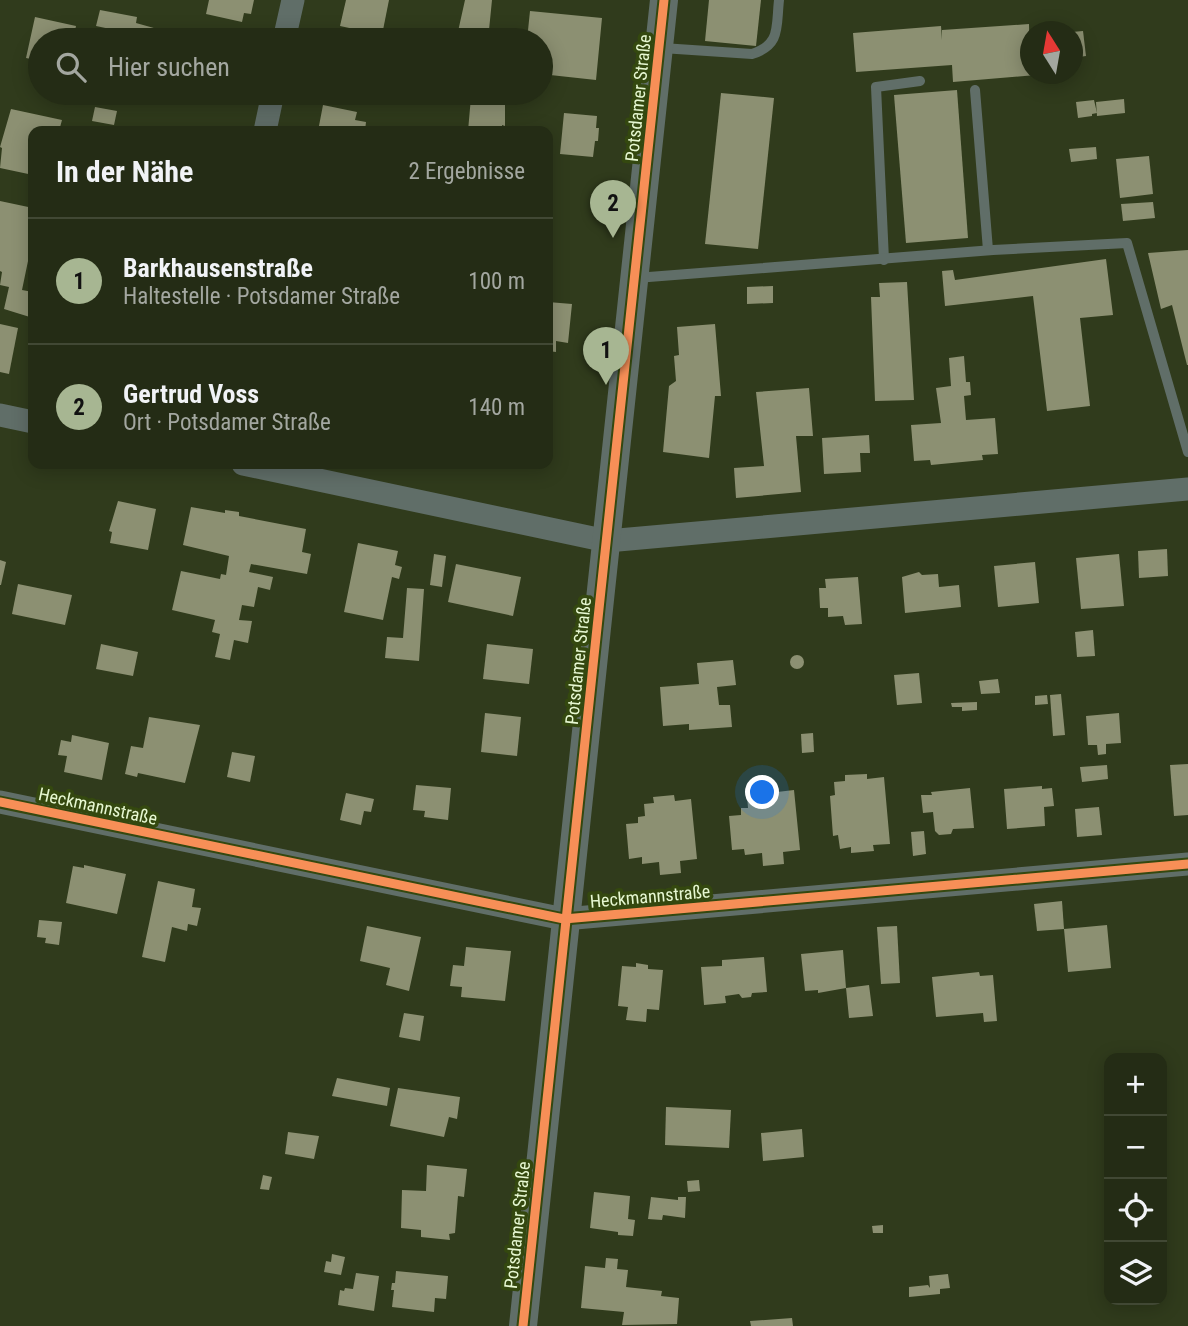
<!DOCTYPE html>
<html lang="de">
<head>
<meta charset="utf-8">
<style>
	:root { --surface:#242c15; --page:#303822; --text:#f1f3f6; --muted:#a3a7a0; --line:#414834; --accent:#a7b692 }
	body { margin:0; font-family:"Roboto Condensed",sans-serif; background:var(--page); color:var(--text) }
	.controls { position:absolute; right:21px; bottom:21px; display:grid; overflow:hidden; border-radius:14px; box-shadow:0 4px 18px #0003 }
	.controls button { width:63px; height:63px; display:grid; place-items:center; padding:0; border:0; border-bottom:2px solid var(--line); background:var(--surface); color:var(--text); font:35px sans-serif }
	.compass { position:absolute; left:1020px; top:21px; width:63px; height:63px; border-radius:50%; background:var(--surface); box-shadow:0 4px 18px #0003; rotate:349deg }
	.you { position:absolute; left:763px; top:793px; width:24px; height:24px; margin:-18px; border:5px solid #fff; border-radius:50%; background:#1a73e8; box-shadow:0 0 0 10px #1a73e833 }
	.badge { display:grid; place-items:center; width:46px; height:46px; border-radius:50%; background:var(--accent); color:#111; font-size:23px; font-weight:700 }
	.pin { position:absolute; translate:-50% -58px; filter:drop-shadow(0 2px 4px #0008) }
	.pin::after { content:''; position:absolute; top:37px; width:24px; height:21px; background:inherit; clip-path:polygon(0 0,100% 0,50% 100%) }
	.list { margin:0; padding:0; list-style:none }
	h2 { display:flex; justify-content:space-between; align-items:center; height:91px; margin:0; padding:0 28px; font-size:30px }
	h2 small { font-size:23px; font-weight:400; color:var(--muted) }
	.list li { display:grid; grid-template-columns:46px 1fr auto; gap:21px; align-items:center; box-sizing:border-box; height:126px; padding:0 28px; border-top:2px solid var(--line) }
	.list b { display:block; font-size:26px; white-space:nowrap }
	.list p { margin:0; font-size:23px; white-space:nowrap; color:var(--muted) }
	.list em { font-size:23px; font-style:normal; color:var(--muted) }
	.icon { flex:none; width:38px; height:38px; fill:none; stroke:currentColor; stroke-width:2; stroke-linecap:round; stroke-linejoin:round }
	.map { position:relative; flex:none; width:1188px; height:1326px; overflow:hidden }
	.search { position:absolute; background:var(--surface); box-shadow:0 4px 18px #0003; left:28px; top:28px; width:525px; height:77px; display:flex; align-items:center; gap:18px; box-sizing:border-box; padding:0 24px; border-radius:38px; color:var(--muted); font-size:26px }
	.panel { position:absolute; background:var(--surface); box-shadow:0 4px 18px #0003; left:28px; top:126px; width:525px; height:343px; border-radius:14px }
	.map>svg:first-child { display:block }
</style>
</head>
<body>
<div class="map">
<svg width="1188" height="1326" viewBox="0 0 1188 1326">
	<rect width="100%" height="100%" fill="#303b1c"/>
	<g fill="#8c9072">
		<path d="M209 0H254L251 14 244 13 242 22 206 14Z"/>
		<path d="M346 0H389L382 35 340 26Z"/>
		<path d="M465 0H492L488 40H475V38L457 36Z"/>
		<path d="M709 0H761L756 46 705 41Z"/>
		<path d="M100 10 137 17 136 23 161 30 159 40H132L134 34 96 26Z"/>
		<path d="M530 11 602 18 596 80 541 74V40H527Z"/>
		<path d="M35 17 76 26 73 40H40V61L26 58Z"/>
		<path d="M1029 24 1030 74H1036V75L953 82 952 65 856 72 853 33 941 26 942 40V30Z"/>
		<path d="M1083 31 1086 56 1072 58V32Z"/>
		<path d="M957 90 968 238 906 243 894 95Z"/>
		<path d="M721 93 774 98 758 249 705 244Z"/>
		<path d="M471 97 505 100V126L502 125V131H468Z"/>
		<path d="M1124 99 1125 113 1097 116 1096 102Z"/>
		<path d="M1094 100 1097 113 1092 114V116L1078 118 1076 102Z"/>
		<path d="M323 105 357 112 355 120 366 122 365 131H318Z"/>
		<path d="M95 107 117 111 114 125 92 121Z"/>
		<path d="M11 109 62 120 59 131H33V175L0 168 2 148 0 147Z"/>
		<path d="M564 113 597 116 596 128H599L598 141H595L593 157 560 154Z"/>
		<path d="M1096 147 1097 159 1071 162 1069 149Z"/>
		<path d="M1149 156 1153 194 1120 198 1116 159Z"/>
		<path d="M0 201 33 208V237L22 290 33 292V318L4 309 9 287 0 285 2 272 0 271Z"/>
		<path d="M1153 202 1155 218 1123 221 1121 204Z"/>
		<path d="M1188 250V365H1187L1172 305 1161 309 1148 253Z"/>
		<path d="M1106 259 1113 315 1080 318 1090 406 1047 411 1033 296 945 306 942 271 953 270 955 280Z"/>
		<path d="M907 282 914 400 875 401 871 297H880L879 283Z"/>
		<path d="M773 286V303L747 304V287Z"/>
		<path d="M548 302 572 304 568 343 556 341V352L548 351Z"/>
		<path d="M0 324 18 328 9 374 0 372Z"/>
		<path d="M715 324 721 396H715L709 458 663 452 669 386 676 381 674 356 679 355 677 327Z"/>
		<path d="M964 356 966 382H970L971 395 964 396 966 420 995 418 998 454 982 455 983 460 931 465 930 460 914 461 911 425 941 423 936 388 951 386 949 358Z"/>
		<path d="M809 388 813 436H796L801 492 736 498 734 468 764 466 756 392Z"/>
		<path d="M869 435 870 453H860L861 472 824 474 822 438Z"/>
		<path d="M118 501 156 509 148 550 110 543 112 532 109 531Z"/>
		<path d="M191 507 225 513V510L239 512V516L306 529 302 552 311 554 307 574 251 564 249 572 273 577 270 590 258 587 254 607 242 605 239 620 252 621 248 643 234 640 230 660 215 657 220 634 212 632 215 620 172 610 181 571 220 579 221 574 226 575 229 556 183 545Z"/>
		<path d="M358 543 398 551 395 565 402 567 399 579 392 577 383 620 344 612Z"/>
		<path d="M1167 549 1168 576 1139 578 1138 551Z"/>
		<path d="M434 554 446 556 442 587 430 585Z"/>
		<path d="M1119 554 1124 606 1081 609 1076 558Z"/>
		<path d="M0 560 6 562 1 585H0Z"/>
		<path d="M1035 562 1039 603 998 607 994 566Z"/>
		<path d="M456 564 521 577 513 616 448 602Z"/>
		<path d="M919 572 922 575 938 574 939 587 959 585 961 607 905 613 902 577Z"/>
		<path d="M858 577 862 624 845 625 843 616 828 617V608H820L819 588H826L825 579Z"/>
		<path d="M18 584 72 595 65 625 12 614Z"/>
		<path d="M407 588 424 589 419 661 385 658 387 637 403 638Z"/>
		<path d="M1093 630 1095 656 1077 657 1075 632Z"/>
		<path d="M101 644 138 652 133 676 96 669Z"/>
		<path d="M487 644 533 649 529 684 483 679Z"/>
		<circle cx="797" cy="662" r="7"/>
		<path d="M733 660 736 685 717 687 719 705H730L732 727 689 730V724L663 726 660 687 699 684 697 663Z"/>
		<path d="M919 673 922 703 897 705 894 675Z"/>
		<path d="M998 679 1000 693 981 694 979 681Z"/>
		<path d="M1061 694 1065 735 1053 736 1050 695Z"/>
		<path d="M1047 695 1048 704 1035 705V696Z"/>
		<path d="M977 702V710L962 711V707H952L951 703Z"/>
		<path d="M485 713 521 717 517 756 481 752Z"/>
		<path d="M1119 713 1121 743 1106 744V754L1098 755 1097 745H1088L1086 716Z"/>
		<path d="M149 717 200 725 185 783 138 773 137 777 125 774 131 746 143 748Z"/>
		<path d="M813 733 814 752 802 753 801 734Z"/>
		<path d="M72 735 109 743 102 780 64 772 67 756 58 755 61 740 71 742Z"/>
		<path d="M232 752 255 756 250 782 227 777Z"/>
		<path d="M1188 764V815L1174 816 1170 765Z"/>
		<path d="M1107 765 1108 779 1082 782 1080 767Z"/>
		<path d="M867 774V779L884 777 890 844 873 845 874 851 851 853V847L840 849 838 835 833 836 830 796 835 795 834 782 845 781V775Z"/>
		<path d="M416 785 451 788 448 820 424 817 425 811 413 810Z"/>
		<path d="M777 786V792L794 790 800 850 783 852 784 864 763 866 762 853 745 855 744 849 732 850 729 816 741 815V808H748L747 795 757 794 756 788Z"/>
		<path d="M1042 786V789L1052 788 1054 806 1044 807 1045 826 1007 829 1004 789Z"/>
		<path d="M970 788 974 828 953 829 951 834 939 835 935 831 933 812 923 813 921 795H932L931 792Z"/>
		<path d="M346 793 374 799 371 812 364 811 361 825 340 820Z"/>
		<path d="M674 795 675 801 691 799 697 859 680 861 681 873 660 875 659 862 642 864V857L629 859 626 824 638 823V817L645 816 644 804 654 803 653 797Z"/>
		<path d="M1099 807 1102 835 1077 837 1075 809Z"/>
		<path d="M924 831 926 854 913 856 911 832Z"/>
		<path d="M84 865 126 874 117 914 66 903 73 866 84 868Z"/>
		<path d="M158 881 195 889 192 907 201 908 197 926 188 924 187 931 172 927 165 962 142 957Z"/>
		<path d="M1062 901 1064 929 1037 931 1034 904Z"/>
		<path d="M39 920 62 922 59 945 45 943 46 938 37 937Z"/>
		<path d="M1107 925 1111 968 1068 972 1064 929Z"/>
		<path d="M367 926 421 937 409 991 386 985 390 968 360 961Z"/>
		<path d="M897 926 900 983 881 984 877 927Z"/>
		<path d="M466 947 511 951 505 1001 461 997 462 987 450 986 453 965 464 966Z"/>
		<path d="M843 950 846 988 869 985 873 1016 849 1018 846 988 818 993V990L805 991 801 954Z"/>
		<path d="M764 957 767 992 752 993 751 997 742 998 739 994 725 996 726 1003 704 1005 701 967 722 966V960Z"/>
		<path d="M636 963 648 965V969L663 970 659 1010 647 1009 646 1022 626 1020 628 1007 618 1006 622 966 636 967Z"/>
		<path d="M979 972 980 976 993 975 997 1021 984 1022 983 1013 936 1017 932 977Z"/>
		<path d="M404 1013 424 1016 420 1041 399 1037Z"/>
		<path d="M337 1078 390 1088 387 1106 332 1096Z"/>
		<path d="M398 1088 460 1097 457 1119 449 1117 444 1137 390 1126Z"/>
		<path d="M666 1107 731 1110 729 1148 665 1145Z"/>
		<path d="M802 1129 804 1157 763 1161 761 1133Z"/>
		<path d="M288 1132 319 1136 314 1159 285 1154Z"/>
		<path d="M427 1165 467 1169 464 1197 458 1196 455 1233 449 1234 450 1240 421 1237V1230L401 1228 402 1190 426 1191Z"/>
		<path d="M263 1175 272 1177 269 1190 260 1189Z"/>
		<path d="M699 1180 700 1191 688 1192 687 1181Z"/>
		<path d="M594 1192 630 1196 628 1219 635 1220 633 1236 618 1235V1232L590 1228Z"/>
		<path d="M651 1197 678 1200V1197H686L685 1218 663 1215 662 1220 648 1219Z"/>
		<path d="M883 1225V1233H873L872 1226Z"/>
		<path d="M332 1254 345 1257 341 1275 324 1272 326 1261 331 1262Z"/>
		<path d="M606 1258 618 1259 617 1269 628 1270 626 1287 662 1291 661 1296 679 1298 677 1324 622 1325 624 1312 581 1308 585 1266 605 1268Z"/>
		<path d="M396 1271 448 1276 446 1299 435 1298 434 1312 392 1307 394 1290H391L392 1283H395Z"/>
		<path d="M356 1273 379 1276 374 1311 338 1305 340 1290 344 1291 345 1288 353 1289Z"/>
		<path d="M948 1274 950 1288 940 1289V1294L909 1297V1287L928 1285 930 1288 929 1276Z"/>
		<path d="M792 1318 793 1326H751L750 1321Z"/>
	</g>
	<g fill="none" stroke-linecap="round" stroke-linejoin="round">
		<g stroke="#606e68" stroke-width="10">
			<path d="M662 48 752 54C781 45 776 27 779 0"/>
			<path d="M975 90 988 250"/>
			<path d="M884 260 876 87 920 81"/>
			<path d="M636 278 993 250 1127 243 1188 452"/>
		</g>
		<g stroke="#606e68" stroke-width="23">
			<path d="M284 40 293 0"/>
			<path d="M265 131 273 93"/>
			<path d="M0 415 33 422"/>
			<path d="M243 464 607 541 1188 489"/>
			<path d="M0 802 564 919 1188 864"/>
		</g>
		<path stroke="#606e68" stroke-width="28" d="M523 1326C568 884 618 442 664 0"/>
		<g stroke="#34480f" stroke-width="13">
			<g id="cycleway">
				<path d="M0 802 564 919 1188 864"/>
				<path d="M523 1326C568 884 618 442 664 0"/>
			</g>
		</g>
		<use href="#cycleway" stroke="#f78f57" stroke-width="9"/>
	</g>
	<g text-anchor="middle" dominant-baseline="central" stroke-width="7" stroke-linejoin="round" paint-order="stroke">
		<g font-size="18" fill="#e7f8d2" stroke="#34480f">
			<text transform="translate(638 98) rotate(-84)">Potsdamer Straße</text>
			<text transform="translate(578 661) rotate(-84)">Potsdamer Straße</text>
			<text transform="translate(98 806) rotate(12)">Heckmannstraße</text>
			<text transform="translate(650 896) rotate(-5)">Heckmannstraße</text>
			<text transform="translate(517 1225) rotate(-84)">Potsdamer Straße</text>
		</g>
	</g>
</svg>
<div class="controls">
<button>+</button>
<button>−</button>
<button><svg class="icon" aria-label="locate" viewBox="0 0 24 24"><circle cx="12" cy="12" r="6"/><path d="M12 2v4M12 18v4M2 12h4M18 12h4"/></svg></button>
<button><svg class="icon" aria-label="layers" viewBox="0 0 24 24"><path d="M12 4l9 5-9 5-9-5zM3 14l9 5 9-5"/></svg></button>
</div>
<svg class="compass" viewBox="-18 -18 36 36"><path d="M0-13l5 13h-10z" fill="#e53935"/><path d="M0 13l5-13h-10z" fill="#a3a7a0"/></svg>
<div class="you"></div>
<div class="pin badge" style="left:606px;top:385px">1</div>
<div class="pin badge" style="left:613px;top:238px">2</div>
<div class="search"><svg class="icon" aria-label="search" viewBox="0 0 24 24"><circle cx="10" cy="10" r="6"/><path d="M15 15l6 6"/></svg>Hier suchen</div>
<section class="panel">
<h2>In der Nähe<small>2 Ergebnisse</small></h2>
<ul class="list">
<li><span class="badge">1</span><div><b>Barkhausenstraße</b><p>Haltestelle · Potsdamer Straße</p></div><em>100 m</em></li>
<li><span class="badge">2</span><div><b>Gertrud Voss</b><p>Ort · Potsdamer Straße</p></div><em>140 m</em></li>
</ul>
</section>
</div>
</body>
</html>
